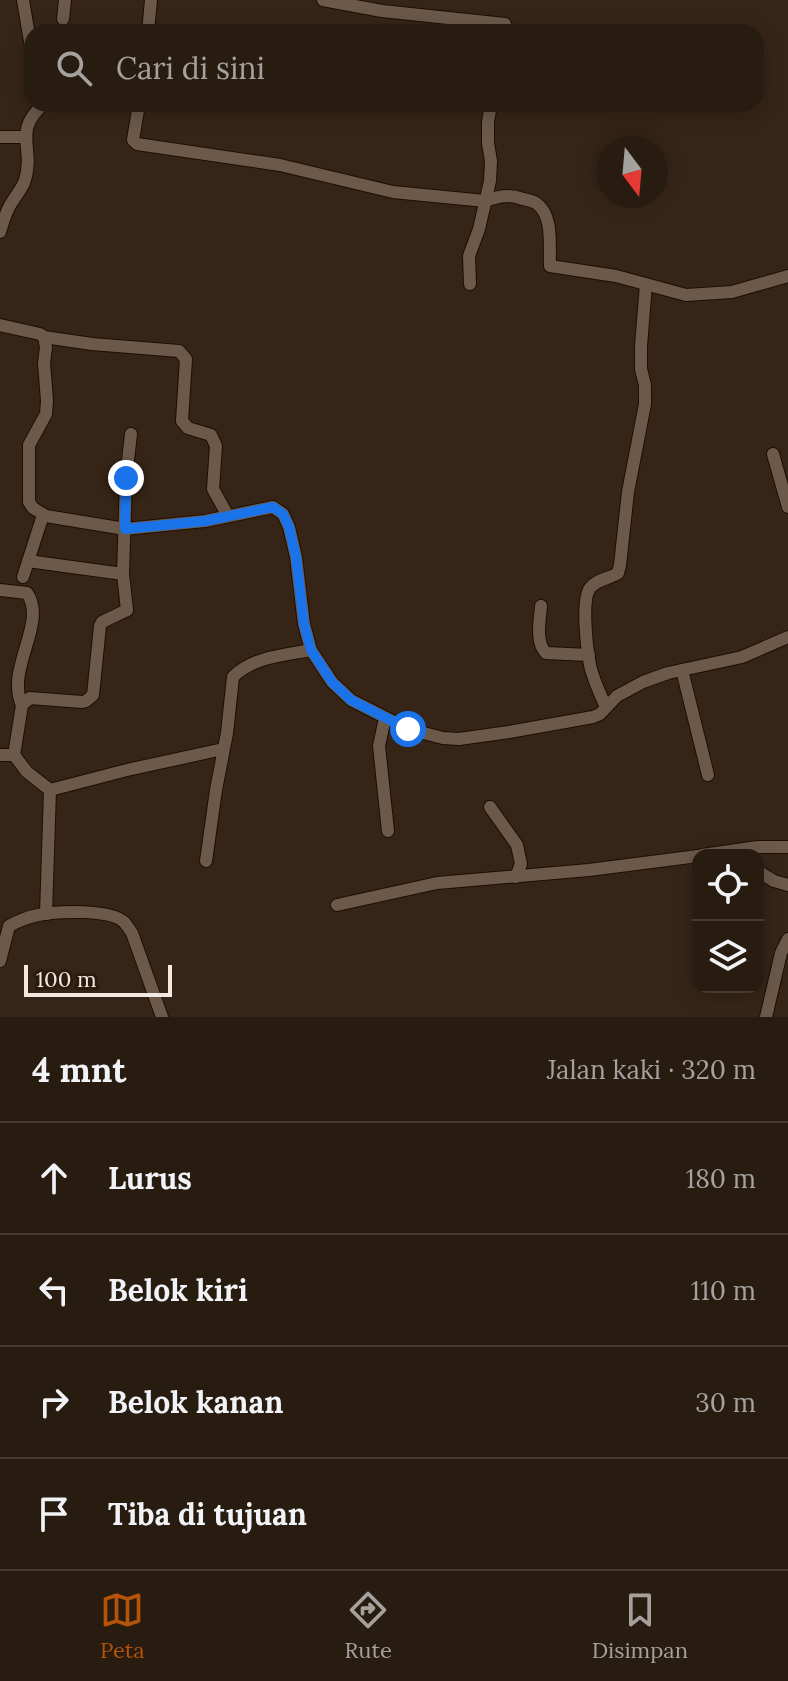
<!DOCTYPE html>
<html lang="id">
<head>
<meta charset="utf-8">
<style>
	:root { --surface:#281c11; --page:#34291f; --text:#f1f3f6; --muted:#a5a19f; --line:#443a31; --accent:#b45309 }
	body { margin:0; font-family:Lora,serif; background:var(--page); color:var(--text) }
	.controls { position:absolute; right:24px; bottom:24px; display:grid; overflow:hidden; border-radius:16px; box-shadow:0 4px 20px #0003 }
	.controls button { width:72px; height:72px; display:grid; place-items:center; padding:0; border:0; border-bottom:2px solid var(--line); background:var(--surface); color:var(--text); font:40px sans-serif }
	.compass { position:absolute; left:596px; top:136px; width:72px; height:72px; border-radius:50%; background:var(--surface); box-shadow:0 4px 20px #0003; rotate:164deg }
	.scale { position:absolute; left:24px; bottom:20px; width:148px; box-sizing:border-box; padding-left:8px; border:4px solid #f4e9e0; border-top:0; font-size:22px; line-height:28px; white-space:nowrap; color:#f4e9e0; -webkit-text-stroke:6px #2b1b0e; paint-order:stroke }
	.stop { position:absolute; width:24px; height:24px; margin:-18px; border:6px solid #1a73e8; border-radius:50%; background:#fff }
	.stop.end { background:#1a73e8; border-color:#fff; box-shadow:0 2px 8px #0008 }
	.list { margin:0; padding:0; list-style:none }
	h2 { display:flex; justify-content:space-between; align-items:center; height:104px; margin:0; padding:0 32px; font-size:34px }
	h2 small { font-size:26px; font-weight:400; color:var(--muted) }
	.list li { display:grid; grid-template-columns:52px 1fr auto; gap:24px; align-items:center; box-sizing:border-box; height:112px; padding:0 32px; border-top:2px solid var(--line) }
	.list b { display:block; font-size:30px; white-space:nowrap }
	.list em { font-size:26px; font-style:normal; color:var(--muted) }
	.icon { flex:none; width:44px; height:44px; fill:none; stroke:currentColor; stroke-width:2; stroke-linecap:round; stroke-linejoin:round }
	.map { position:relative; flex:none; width:788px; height:1017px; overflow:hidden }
	.search { position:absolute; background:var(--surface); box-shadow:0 4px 20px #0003; left:24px; right:24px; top:24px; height:88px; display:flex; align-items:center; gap:20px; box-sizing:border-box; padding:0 28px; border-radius:24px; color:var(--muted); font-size:30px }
	.sheet { height:552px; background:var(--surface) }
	nav { display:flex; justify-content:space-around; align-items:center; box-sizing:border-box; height:112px; border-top:2px solid var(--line); background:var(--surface); font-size:22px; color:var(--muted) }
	nav a { display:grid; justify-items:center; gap:4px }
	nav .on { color:var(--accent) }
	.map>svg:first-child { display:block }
</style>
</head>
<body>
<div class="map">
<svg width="788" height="1017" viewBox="0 0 788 1017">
	<rect width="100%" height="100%" fill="#362517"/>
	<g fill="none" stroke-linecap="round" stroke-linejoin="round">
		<g stroke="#1d0e03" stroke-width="14">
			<g id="street">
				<path d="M23 0 32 53"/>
				<path d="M323 0 382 11 505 24 508 32"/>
				<path d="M63 19 65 0"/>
				<path d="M148 32 151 0"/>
				<path d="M139 104 133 140 137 144 280 165 393 192 485 201C499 196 509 194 523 199 528 200 532 201 536 203 554 215 549 247 550 266L616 276 686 295 732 292 788 276"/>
				<path d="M0 137H25"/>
				<path d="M0 232C3 222 6 211 12 202 16 195 22 189 25 180 35 148 12 131 44 104"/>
				<path d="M470 284 469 256 479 229 490 181 491 161 488 143V122L491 104"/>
				<path d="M0 325 40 334 44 337 46 347 44 363 47 401 46 414 29 445V502L33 508 46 516 125 529 205 521 273 507 283 514 289 527 296 557 304 624 311 650 332 682 351 700 408 729 443 738 459 739 509 732 593 717 600 714 617 696 643 682 668 673 742 657 788 637"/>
				<path d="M44 337 92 344 179 351 186 359 182 421 188 428 211 435 216 446 213 489 228 516"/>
				<path d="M773 454 788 507"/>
				<path d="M123 574 126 478 131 434"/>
				<path d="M23 577 43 515"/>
				<path d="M0 590 27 593C48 623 5 669 22 705"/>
				<path d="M541 606C540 620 535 642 546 653L589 655"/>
				<path d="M682 670 708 775"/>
				<path d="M606 707C600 694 593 679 590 665 587 649 581 600 590 588 597 579 609 579 618 573L620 565 628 492 645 404V385L641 369V346L646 284"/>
				<path d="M385 718 379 746 388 831"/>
				<path d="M0 755H14L22 705 30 698 82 702 86 701 93 695 100 626 102 622 127 610 123 574 28 561"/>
				<path d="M14 755 27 772 50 790"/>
				<path d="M490 807 517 845 521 864 516 877"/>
				<path d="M702 855 758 847H788"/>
				<path d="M206 861 216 790 227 733 233 677C252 657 285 655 311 650"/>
				<path d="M759 872 774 881 788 885"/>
				<path d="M337 905 437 883 589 870 698 856"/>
				<path d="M46 914 50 790 127 770 223 749"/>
				<path d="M0 961 9 926C18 921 28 917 38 915 57 911 110 909 124 922 127 925 129 929 132 933L162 1017"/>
				<path d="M766 1017 781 953 788 939"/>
			</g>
		</g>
		<use href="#street" stroke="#6c594a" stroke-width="12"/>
	</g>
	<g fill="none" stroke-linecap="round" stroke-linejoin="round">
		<path stroke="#1a73e8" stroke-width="10" d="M126 478 125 529 205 521 273 507 283 514 289 527 296 557 304 624 311 650 332 682 351 700 408 729"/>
	</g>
</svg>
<div class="controls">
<button><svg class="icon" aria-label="locate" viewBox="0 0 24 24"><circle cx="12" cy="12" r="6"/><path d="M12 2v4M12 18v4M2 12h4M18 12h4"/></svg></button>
<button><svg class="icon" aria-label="layers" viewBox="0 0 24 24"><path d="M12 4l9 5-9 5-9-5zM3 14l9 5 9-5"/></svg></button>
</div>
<svg class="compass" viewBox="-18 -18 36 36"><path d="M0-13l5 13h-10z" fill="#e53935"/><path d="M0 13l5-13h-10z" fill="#a5a19f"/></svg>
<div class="scale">100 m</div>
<div class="stop" style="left:408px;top:729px"></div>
<div class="stop end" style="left:126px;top:478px"></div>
<div class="search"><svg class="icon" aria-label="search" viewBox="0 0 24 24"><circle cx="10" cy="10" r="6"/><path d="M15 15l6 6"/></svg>Cari di sini</div>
</div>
<section class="sheet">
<h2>4 mnt<small>Jalan kaki · 320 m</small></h2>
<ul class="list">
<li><svg class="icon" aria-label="ahead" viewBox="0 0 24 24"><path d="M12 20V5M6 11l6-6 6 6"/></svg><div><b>Lurus</b></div><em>180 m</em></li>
<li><svg class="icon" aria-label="left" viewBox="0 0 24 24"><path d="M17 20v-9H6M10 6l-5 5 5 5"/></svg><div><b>Belok kiri</b></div><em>110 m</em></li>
<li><svg class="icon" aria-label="right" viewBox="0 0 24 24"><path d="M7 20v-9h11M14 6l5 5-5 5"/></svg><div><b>Belok kanan</b></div><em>30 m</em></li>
<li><svg class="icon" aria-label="arrive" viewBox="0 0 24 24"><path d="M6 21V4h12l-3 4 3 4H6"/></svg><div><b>Tiba di tujuan</b></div></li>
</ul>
</section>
<nav>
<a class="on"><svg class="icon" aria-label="map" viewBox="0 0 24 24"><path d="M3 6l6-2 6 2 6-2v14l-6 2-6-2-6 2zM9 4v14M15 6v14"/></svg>Peta</a>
<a><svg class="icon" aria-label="directions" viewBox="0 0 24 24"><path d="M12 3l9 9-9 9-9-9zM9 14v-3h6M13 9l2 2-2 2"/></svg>Rute</a>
<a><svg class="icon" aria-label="saved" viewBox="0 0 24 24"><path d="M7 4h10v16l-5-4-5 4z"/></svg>Disimpan</a>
</nav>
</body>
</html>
